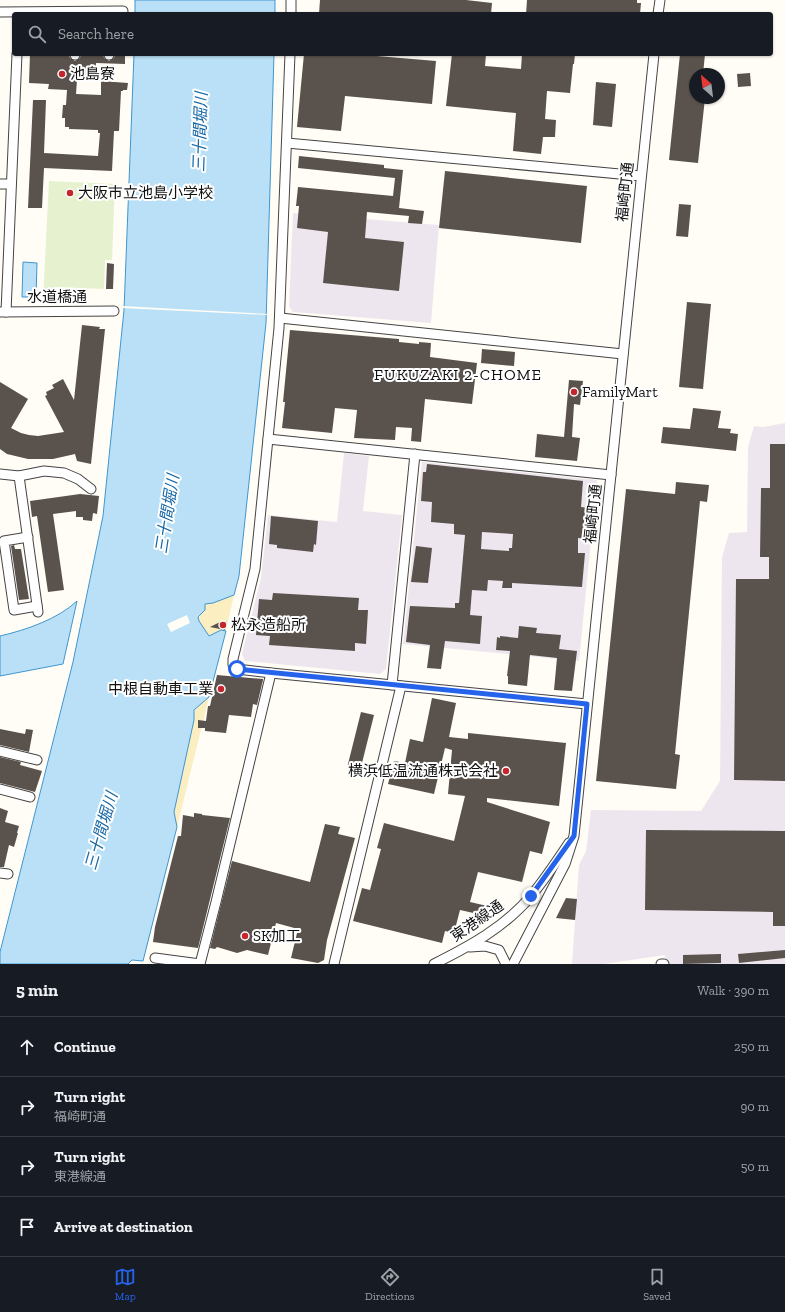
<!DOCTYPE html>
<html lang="en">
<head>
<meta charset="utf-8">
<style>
	:root { --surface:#171b24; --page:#20242c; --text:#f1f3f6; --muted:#9ea1a6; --line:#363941; --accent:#2563eb }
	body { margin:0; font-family:"Zilla Slab","Noto Sans JP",serif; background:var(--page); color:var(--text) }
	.compass { position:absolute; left:689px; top:68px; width:36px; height:36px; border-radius:50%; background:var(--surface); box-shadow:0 1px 3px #0004; rotate:332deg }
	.stop { position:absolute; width:12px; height:12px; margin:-9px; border:3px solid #2563eb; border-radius:50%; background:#fff }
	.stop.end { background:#2563eb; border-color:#fff; box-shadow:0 1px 4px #0008 }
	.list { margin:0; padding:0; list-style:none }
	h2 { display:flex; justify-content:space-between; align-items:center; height:52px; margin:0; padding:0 16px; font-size:17px }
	h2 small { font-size:13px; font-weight:400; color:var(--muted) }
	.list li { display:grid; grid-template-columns:26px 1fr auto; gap:12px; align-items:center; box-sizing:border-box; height:60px; padding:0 16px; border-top:1px solid var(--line) }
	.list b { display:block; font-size:15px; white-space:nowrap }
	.list p { margin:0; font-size:13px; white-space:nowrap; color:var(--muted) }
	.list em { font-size:13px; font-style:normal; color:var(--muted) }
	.icon { flex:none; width:22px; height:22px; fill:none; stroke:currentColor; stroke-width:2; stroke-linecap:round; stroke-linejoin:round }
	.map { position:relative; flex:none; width:785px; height:964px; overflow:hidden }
	.search { position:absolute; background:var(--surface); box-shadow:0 1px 3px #0004; left:12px; right:12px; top:12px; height:44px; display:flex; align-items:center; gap:10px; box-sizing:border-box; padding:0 14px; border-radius:4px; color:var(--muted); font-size:15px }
	.sheet { height:292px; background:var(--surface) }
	nav { display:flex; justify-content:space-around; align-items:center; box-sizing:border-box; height:56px; border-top:1px solid var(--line); background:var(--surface); font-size:11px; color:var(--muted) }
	nav a { display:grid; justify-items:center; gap:2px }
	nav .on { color:var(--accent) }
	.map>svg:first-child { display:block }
</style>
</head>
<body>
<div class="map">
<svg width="785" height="964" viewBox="0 0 785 964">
	<rect width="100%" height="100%" fill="#fffdf5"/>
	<g fill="#eee6ef">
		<path d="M293 213 439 225 431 323 293 312 289 306Z"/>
		<path d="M785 423V964H664L665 955 604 964H572L579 865 586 851 591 810 701 811 720 781 722 557 729 533 747 532 748 447 754 426 763 427Z"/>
		<path d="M344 453 369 456 363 511 402 515 386 669 380 674 245 661 242 654 261 578 268 515 337 522Z"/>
		<path d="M422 462 597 480 579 661 403 644Z"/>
	</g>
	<g fill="#fbeec1">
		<path d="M234 595 226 631 221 630 209 636C197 618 196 623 205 604Z"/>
		<path d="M209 697 177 827 174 812 194 720C193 707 200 705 209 697Z"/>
	</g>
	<path fill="#e6f2cf" d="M49 181 115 184 112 260H105L104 289 55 287 54 300H43Z"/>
	<g fill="#b9e0f7" stroke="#3f96cf">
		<rect x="135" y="0" width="140" height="14"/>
		<path d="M134 54H274L266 323 239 576 234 595 213 603 205 604V610L198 617 199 621 209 636 221 630 226 631 209 697 194 710V720L174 812 177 827 143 961 132 960 128 964H0V952L73 662 103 516 124 310Z"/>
		<path d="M23 262 37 263 36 297H22Z"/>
		<path d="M77 601 63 664 0 676V636C26 630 58 619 77 601Z"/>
	</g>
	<g fill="#fffdf5">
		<path d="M122 306 268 314V315L122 308Z"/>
		<path d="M187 615 190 623 171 632 167 624Z"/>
	</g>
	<g fill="#5a524d" fill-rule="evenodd">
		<path d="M320 0H466L492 3 491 14H319Z"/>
		<path d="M527 0H637V3H641L640 14H526Z"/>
		<path d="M30 54 69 55 70 58 75 61 80 58 81 54H103L104 58 109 61 114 58 115 54H125V64L96 63 95 80H77L76 94 101 95V81L128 83 127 90H123V91H121L119 131H114L112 171 44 168 42 208H28L33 100H46L44 153 98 156 100 133H98V130L69 129V127H65V118H62L63 105H66L67 90 48 89 49 84 29 83Z"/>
		<path d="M304 54H353L436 61 432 104 345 96 341 131 297 127Z"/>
		<path d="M452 54H486L485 66 521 69 522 54H575L574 64H573L570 93 547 91 545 119 556 120 555 137H543L541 154 513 151 516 113 446 106Z"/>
		<path d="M680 54H705L703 74H695V98H705L698 163 669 160Z"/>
		<path d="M750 73 751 86 738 87 737 74Z"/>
		<path d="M596 82 616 84 612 127 593 125Z"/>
		<path d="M299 156 384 165V168L403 170 399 208 424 211 422 224 408 223 409 216 367 212 365 238 404 242 399 291 323 283 328 232 297 228 299 206H296L298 187 393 196 395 178 298 168Z"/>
		<path d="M445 171 587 186 581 243 439 228Z"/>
		<path d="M679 204 691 205 688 237 676 236Z"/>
		<path d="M107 263 114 264 113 289H106Z"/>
		<path d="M687 302 711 304 703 389 679 387Z"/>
		<path d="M82 325 100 327 99 329H105L91 464 77 461 75 454 53 459H28L7 454 0 449V382L28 399 11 428 21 433 29 435 38 436 64 432 45 396 47 395 46 392 54 388 52 385 63 379 74 400Z"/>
		<path d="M290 330 399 339V342L419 344V342L431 343 430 357 477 363 472 404 425 399 421 442 411 441 412 428 396 427 395 440 354 438 357 410 335 408 332 433 282 428 285 402H283Z"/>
		<path d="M482 349 515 352 514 366 481 363Z"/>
		<path d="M569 380 583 381 580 405 574 404 572 437 580 438 577 461 535 457 537 434 564 437Z"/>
		<path d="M693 408 721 411 718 428 731 429 730 433 738 434 736 451 661 443 663 427 690 429Z"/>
		<path d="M770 444H785V781L734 780 736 579H769V557H760L761 488H770Z"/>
		<path d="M427 464 583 481 581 507 590 508 587 539 578 538V553H585L582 587 512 583V588H502L503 581 488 580 487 591 472 590 470 615 482 616 480 644 445 641 441 669 427 668 430 645 406 642 410 606 455 608V603H459L465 535 454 534V524L431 522 432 502 421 501 423 472H426ZM482 532 513 534 512 548H509V551L481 549Z"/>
		<path d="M676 482 709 485 707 502 700 501 675 754 680 755 676 789 596 781 626 489 675 494Z"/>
		<path d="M80 494 99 496 97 514 93 513 92 521 83 520V517H76V511L53 514 64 590 48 592 37 516 32 517 30 501Z"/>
		<path d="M271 516 318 521 316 545 314 544 313 552 277 548V545L269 544Z"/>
		<path d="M14 545 15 549H21L29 599 19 600 11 546Z"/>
		<path d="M416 546 432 548 428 583 411 582Z"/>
		<path d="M273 593 359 598 358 610H368L366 644 355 643V651L269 645 270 636 256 635 259 599 272 600Z"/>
		<path d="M222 621 227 622 225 630 210 627Z"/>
		<path d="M519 626 537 628 536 633 561 635 559 649 577 651 572 691 554 690 557 658 530 655 527 686 508 684V676H507L510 651 496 650 497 637 500 638V636L518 638Z"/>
		<path d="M217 675 263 679V680L257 705 253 704 251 717 229 715 226 733 205 731V728H198V720L206 721 208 706H210Z"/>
		<path d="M432 698 456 703 449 737 468 739V733L566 743 559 806 487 798V802L550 822 542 854 530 851 522 882 478 872 470 902 496 908 487 916 460 910 454 933 445 931 442 943 353 921 362 888 370 890 381 849 377 848 384 823 454 841 465 796 448 794 452 750 445 748 434 794 388 784 394 761 405 763 410 739 423 742Z"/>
		<path d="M361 712 374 715 360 771 347 768Z"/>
		<path d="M0 729 25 734 26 729 33 730 29 752 0 745Z"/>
		<path d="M0 757 21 762 20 765 42 771 35 792 0 783Z"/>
		<path d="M0 808 8 811 5 822 19 826 17 833H18L14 847 9 845 4 867H0Z"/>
		<path d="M194 813 202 814V815L230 818 198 948 153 942 155 927 178 836H181L183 815 194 817Z"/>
		<path d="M325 824 340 827 338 834 355 838 327 940 324 960 318 963 291 958 298 929 276 923 268 955 247 950 237 953 217 947 215 949 210 948 232 861 310 882Z"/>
		<path d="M646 830 785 831V926H773V912L645 910Z"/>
		<path d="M566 898 577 899 575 920 556 918Z"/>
		<path d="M785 950V958L739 963 738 954Z"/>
		<path d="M721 954V963L683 964V955Z"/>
	</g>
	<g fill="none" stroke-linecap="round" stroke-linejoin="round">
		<g stroke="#444" stroke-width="11">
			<g id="minor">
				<path d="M0 12 123 11"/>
				<path d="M291 14V0"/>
				<path d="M658 14 660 0"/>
				<path d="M290 54 279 328 255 569 233 659V665L237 669 271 673 587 704"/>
				<path d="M75 55V54"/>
				<path d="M109 55V54"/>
				<path d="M287 143 641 176"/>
				<path d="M0 184H11"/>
				<path d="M1 312 114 311"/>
				<path d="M6 312 17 54"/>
				<path d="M280 318 623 354"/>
				<path d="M268 439 611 475"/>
				<path d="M0 474 19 476 44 471 64 473 78 479 91 489"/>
				<path d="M19 476 38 612"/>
				<path d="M28 537 4 541 14 610 37 606"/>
				<path d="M392 685 415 454"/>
				<path d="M0 751 37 760"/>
				<path d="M0 789 30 797"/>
				<path d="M0 873 8 874"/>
				<path d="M470 947 485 946 499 950 506 964"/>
				<path d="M155 958 200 964"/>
				<path d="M200 964 216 902 271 673"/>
				<path d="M334 964 401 686"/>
				<path d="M434 964C470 946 505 927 531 896 545 879 557 861 569 843"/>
				<path d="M513 964 565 864 574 836 654 54"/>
				<path d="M661 964H664"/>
			</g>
		</g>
		<use href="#minor" stroke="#fff" stroke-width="9"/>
	</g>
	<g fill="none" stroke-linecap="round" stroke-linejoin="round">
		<path stroke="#2563eb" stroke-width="5" d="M237 669 587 704 574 836 531 896"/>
	</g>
	<g fill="#c4262e" stroke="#fff" stroke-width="1.5">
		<circle cx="62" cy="74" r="4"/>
		<circle cx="70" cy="193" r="4"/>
		<circle cx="574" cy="392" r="4"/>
		<circle cx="223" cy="625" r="4"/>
		<circle cx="221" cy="689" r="4"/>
		<circle cx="506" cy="771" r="4"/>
		<circle cx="245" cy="936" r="4"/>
	</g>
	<g text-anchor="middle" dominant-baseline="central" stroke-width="4" stroke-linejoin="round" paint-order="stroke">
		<g font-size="15" fill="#111" stroke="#fff" text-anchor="start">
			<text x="70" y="74">池島寮</text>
			<text x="78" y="193">大阪市立池島小学校</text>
			<text x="582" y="392">FamilyMart</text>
			<text x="231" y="625">松永造船所</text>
			<text x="213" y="689" text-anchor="end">中根自動車工業</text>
			<text x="498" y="771" text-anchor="end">横浜低温流通株式会社</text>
			<text x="253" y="936">SK加工</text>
		</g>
		<g font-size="15" fill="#111" stroke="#fff">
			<text transform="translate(625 192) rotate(-84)">福崎町通</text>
			<text x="57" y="297">水道橋通</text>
			<text transform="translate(593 514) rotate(-84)">福崎町通</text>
			<text transform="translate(477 921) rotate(-35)">東港線通</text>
		</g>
		<g font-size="16" font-style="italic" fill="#1768a6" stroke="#fff">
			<text transform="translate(200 132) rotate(-88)">三十間堀川</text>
			<text transform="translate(167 514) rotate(-81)">三十間堀川</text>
			<text transform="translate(101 831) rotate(-74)">三十間堀川</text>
		</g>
		<g font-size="16" letter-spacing="1" fill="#111" stroke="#fff">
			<text x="458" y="374">FUKUZAKI 2-CHOME</text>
		</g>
	</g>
</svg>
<svg class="compass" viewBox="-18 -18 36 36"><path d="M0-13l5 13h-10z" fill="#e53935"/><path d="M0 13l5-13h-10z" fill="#9ea1a6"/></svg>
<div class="stop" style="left:237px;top:669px"></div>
<div class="stop end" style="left:531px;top:896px"></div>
<div class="search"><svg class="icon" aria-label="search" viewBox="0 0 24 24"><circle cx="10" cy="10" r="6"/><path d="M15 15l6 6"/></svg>Search here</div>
</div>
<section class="sheet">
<h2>5 min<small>Walk · 390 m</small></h2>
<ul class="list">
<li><svg class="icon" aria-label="ahead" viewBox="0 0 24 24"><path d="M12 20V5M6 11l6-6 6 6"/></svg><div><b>Continue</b></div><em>250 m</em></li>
<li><svg class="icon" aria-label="right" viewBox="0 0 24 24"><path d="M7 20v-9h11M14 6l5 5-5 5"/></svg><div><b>Turn right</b><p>福崎町通</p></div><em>90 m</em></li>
<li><svg class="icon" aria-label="right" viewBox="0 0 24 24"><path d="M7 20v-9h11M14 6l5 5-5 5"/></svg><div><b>Turn right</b><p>東港線通</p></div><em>50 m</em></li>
<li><svg class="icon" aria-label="arrive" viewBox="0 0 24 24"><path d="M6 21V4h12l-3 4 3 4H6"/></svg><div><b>Arrive at destination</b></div></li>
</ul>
</section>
<nav>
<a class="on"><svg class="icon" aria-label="map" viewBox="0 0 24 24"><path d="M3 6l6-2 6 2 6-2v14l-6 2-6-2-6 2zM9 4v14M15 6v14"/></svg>Map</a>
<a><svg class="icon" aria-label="directions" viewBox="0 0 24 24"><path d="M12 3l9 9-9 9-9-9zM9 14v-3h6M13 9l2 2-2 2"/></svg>Directions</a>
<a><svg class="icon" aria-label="saved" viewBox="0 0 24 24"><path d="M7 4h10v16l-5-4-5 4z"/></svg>Saved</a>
</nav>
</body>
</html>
